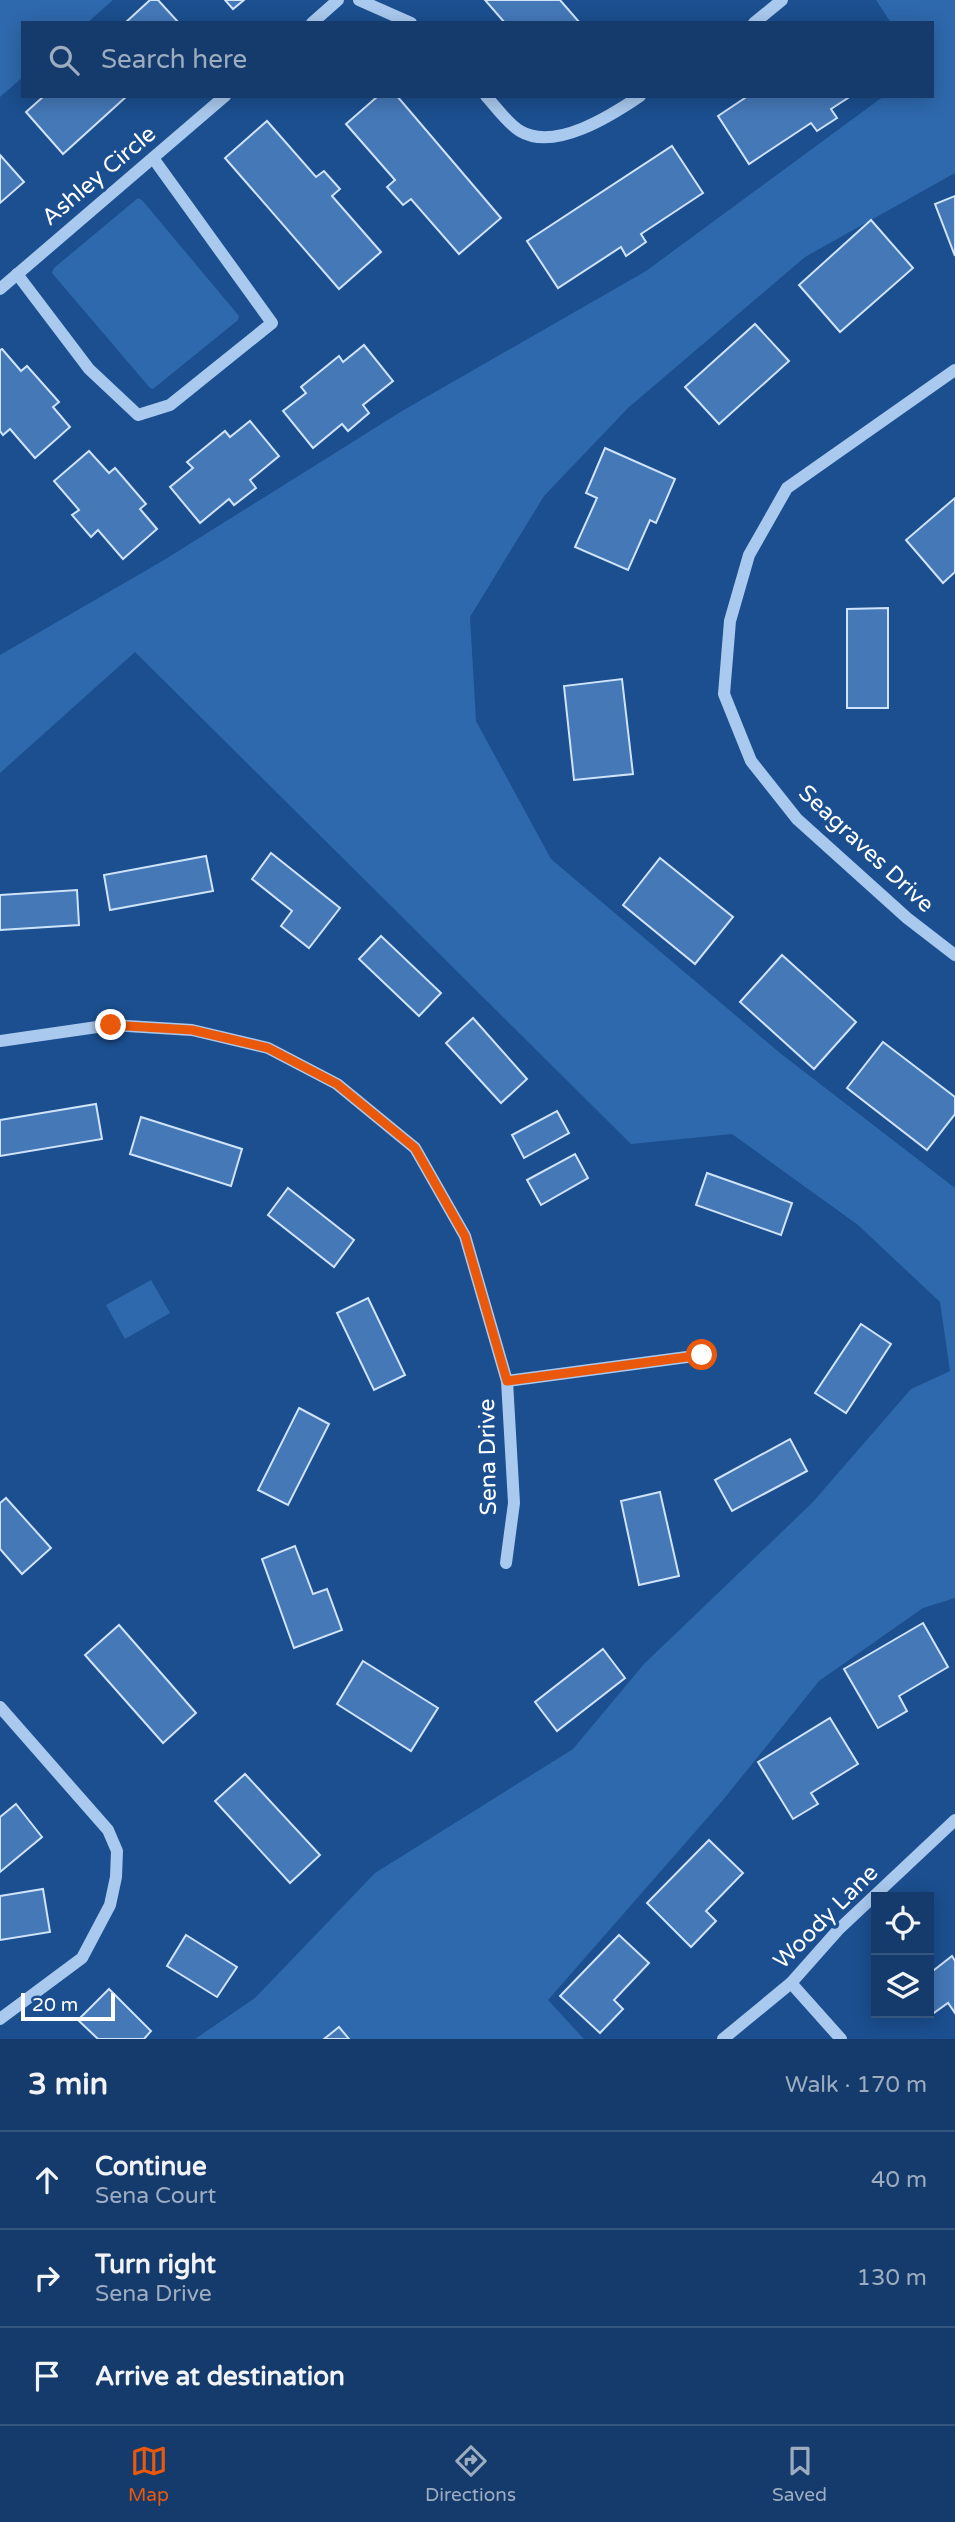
<!DOCTYPE html>
<html lang="en">
<head>
<meta charset="utf-8">
<style>
	:root { --surface:#143b6b; --page:#1d4271; --text:#f1f3f6; --muted:#9dadc1; --line:#33557e; --accent:#ea580c }
	body { margin:0; font-family:"Varela Round",sans-serif; background:var(--page); color:var(--text) }
	.controls { position:absolute; right:21px; bottom:21px; display:grid; overflow:hidden; border-radius:0px; box-shadow:0 4px 18px #0003 }
	.controls button { width:63px; height:63px; display:grid; place-items:center; padding:0; border:0; border-bottom:2px solid var(--line); background:var(--surface); color:var(--text); font:35px sans-serif }
	.scale { position:absolute; left:21px; bottom:18px; width:94px; box-sizing:border-box; padding-left:7px; border:4px solid #fff; border-top:0; font-size:19px; line-height:24px; white-space:nowrap; color:#fff; -webkit-text-stroke:5px #1b4f8f; paint-order:stroke }
	.stop { position:absolute; width:21px; height:21px; margin:-16px; border:5px solid #ea580c; border-radius:50%; background:#fff }
	.stop.end { background:#ea580c; border-color:#fff; box-shadow:0 2px 7px #0008 }
	.list { margin:0; padding:0; list-style:none }
	h2 { display:flex; justify-content:space-between; align-items:center; height:91px; margin:0; padding:0 28px; font-size:30px }
	h2 small { font-size:23px; font-weight:400; color:var(--muted) }
	.list li { display:grid; grid-template-columns:46px 1fr auto; gap:21px; align-items:center; box-sizing:border-box; height:98px; padding:0 28px; border-top:2px solid var(--line) }
	.list b { display:block; font-size:26px; white-space:nowrap }
	.list p { margin:0; font-size:23px; white-space:nowrap; color:var(--muted) }
	.list em { font-size:23px; font-style:normal; color:var(--muted) }
	.icon { flex:none; width:38px; height:38px; fill:none; stroke:currentColor; stroke-width:2; stroke-linecap:round; stroke-linejoin:round }
	.map { position:relative; flex:none; width:955px; height:2039px; overflow:hidden }
	.search { position:absolute; background:var(--surface); box-shadow:0 4px 18px #0003; left:21px; right:21px; top:21px; height:77px; display:flex; align-items:center; gap:18px; box-sizing:border-box; padding:0 24px; border-radius:0px; color:var(--muted); font-size:26px }
	.sheet { height:385px; background:var(--surface) }
	nav { display:flex; justify-content:space-around; align-items:center; box-sizing:border-box; height:98px; border-top:2px solid var(--line); background:var(--surface); font-size:19px; color:var(--muted) }
	nav a { display:grid; justify-items:center; gap:4px }
	nav .on { color:var(--accent) }
	.map>svg:first-child { display:block }
</style>
</head>
<body>
<div class="map">
<svg width="955" height="2039" viewBox="0 0 955 2039">
	<rect width="100%" height="100%" fill="#1b4f8f"/>
	<g fill="#2e69ad">
		<path d="M0 0H113L87 23H23V77L0 97Z"/>
		<path d="M876 0H955V173L805 257 628 408 544 496 470 617 476 721 551 859 780 1053 955 1188V1598L923 1608 819 1681 723 1800 548 2000 584 2039H195L255 1998 375 1873 573 1749 644 1664 812 1503 911 1389 950 1371 940 1302 858 1225 732 1134 631 1144 135 652 0 773V655L164 560 402 411 646 271 884 96H932V23H891Z"/>
		<path d="M138 198 142 200 239 316 238 320 153 389 150 388 52 273 54 268Z"/>
		<path d="M151 1280 170 1313 125 1339 106 1305Z"/>
	</g>
	<g fill="#4478b7" stroke="#cfe3fa" stroke-width="2">
		<path d="M150 0H158L179 23H125Z"/>
		<path d="M225 0H244L233 9Z"/>
		<path d="M485 0H560L580 23H505Z"/>
		<path d="M44 96H127L63 154 26 112Z"/>
		<path d="M378 96H397L501 218 459 254 411 199 403 205 387 187 395 180 346 124Z"/>
		<path d="M748 96H851L831 109 837 118 817 131 811 123 749 164 718 116Z"/>
		<path d="M267 121 316 177 324 171 340 189 332 196 381 252 339 289 225 158Z"/>
		<path d="M672 146 703 193 641 234 646 242 626 256 621 247 558 288 527 241Z"/>
		<path d="M0 155 24 182 0 203Z"/>
		<path d="M955 196V256L935 204Z"/>
		<path d="M871 220 913 268 840 332 799 285Z"/>
		<path d="M755 324 789 361 719 424 685 387Z"/>
		<path d="M364 345 393 381 363 405 369 413 348 431 342 424 313 448 283 411 306 393 301 387 339 356 343 362Z"/>
		<path d="M2 349 21 371 27 366 59 402 53 407 70 427 35 458 10 429 3 435 0 431V350Z"/>
		<path d="M250 421 279 456 250 480 256 488 234 505 229 499 200 523 170 487 193 468 187 462 225 431 230 437Z"/>
		<path d="M605 448 675 479 656 523 650 520 628 570 575 547 597 498 586 493Z"/>
		<path d="M89 451 109 473 115 468 146 504 140 509 157 529 123 559 98 530 91 537 72 515 79 510 54 481Z"/>
		<path d="M955 498V572L943 583 906 540Z"/>
		<path d="M888 608V708H847V609Z"/>
		<path d="M622 679 633 774 574 780 564 686Z"/>
		<path d="M271 853 340 908 309 948 281 926 292 911 252 879Z"/>
		<path d="M206 856 213 891 110 910 104 875Z"/>
		<path d="M660 858 733 917 695 964 623 905Z"/>
		<path d="M77 890 79 925 0 930V895Z"/>
		<path d="M381 936 441 993 419 1016 359 959Z"/>
		<path d="M782 955 856 1022 814 1069 740 1002Z"/>
		<path d="M473 1018 527 1079 501 1103 446 1043Z"/>
		<path d="M883 1042 955 1097V1114L927 1150 847 1088Z"/>
		<path d="M96 1104 102 1139 0 1156V1120Z"/>
		<path d="M557 1111 569 1133 524 1158 512 1135Z"/>
		<path d="M141 1117 242 1149 231 1186 130 1154Z"/>
		<path d="M575 1154 588 1178 541 1205 527 1180Z"/>
		<path d="M707 1173 792 1203 781 1235 696 1205Z"/>
		<path d="M288 1188 354 1240 334 1267 268 1215Z"/>
		<path d="M368 1298 405 1375 374 1390 337 1313Z"/>
		<path d="M861 1324 891 1344 846 1413 815 1393Z"/>
		<path d="M299 1408 329 1424 288 1505 258 1490Z"/>
		<path d="M790 1439 807 1471 732 1511 715 1480Z"/>
		<path d="M660 1492 679 1576 639 1585 621 1501Z"/>
		<path d="M6 1498 51 1548 22 1574 0 1549V1503Z"/>
		<path d="M295 1546 313 1594 327 1589 342 1630 294 1648 262 1559Z"/>
		<path d="M923 1623 948 1667 899 1696 907 1711 878 1728 844 1669Z"/>
		<path d="M119 1625 196 1713 163 1743 85 1655Z"/>
		<path d="M603 1649 625 1678 557 1731 535 1702Z"/>
		<path d="M363 1661 438 1708 411 1751 337 1704Z"/>
		<path d="M830 1718 858 1764 811 1793 818 1804 793 1819 758 1762Z"/>
		<path d="M245 1774 320 1855 290 1883 215 1801Z"/>
		<path d="M16 1804 42 1837 0 1872V1817Z"/>
		<path d="M709 1840 743 1873 706 1911 716 1921 691 1947 647 1903Z"/>
		<path d="M43 1889 50 1932 0 1940V1896Z"/>
		<path d="M186 1935 237 1967 217 1997 167 1966Z"/>
		<path d="M619 1935 649 1963 614 2000 623 2009 600 2033 560 1996Z"/>
		<path d="M952 1956 955 1961V2013L948 2003 931 2015 929 2013V1974Z"/>
		<path d="M109 1989 151 2031 144 2039H98L78 2020Z"/>
		<path d="M339 2027 349 2039H324Z"/>
	</g>
	<g fill="none" stroke-linecap="round" stroke-linejoin="round">
		<g stroke="#a9c9ee" stroke-width="12">
			<path d="M359 0 411 23"/>
			<path d="M312 23 338 0"/>
			<path d="M754 23 782 0"/>
			<path d="M486 96C496 107 508 124 520 131 555 152 612 115 640 96"/>
			<path d="M17 274 89 369 138 415 170 405 272 323 153 158"/>
			<path d="M0 289 225 96"/>
			<path d="M955 370 787 488 749 555 730 621 724 694 751 761 797 819 907 918 955 955"/>
			<path d="M0 1041 111 1025 192 1030 268 1048 337 1084 415 1148 465 1236 507 1381 514 1503 506 1563"/>
			<path d="M507 1381 702 1355"/>
			<path d="M0 1707 108 1830 117 1851 116 1877 110 1905 82 1958 0 2019"/>
			<path d="M791 1983 841 2039"/>
			<path d="M723 2039 791 1983 838 1930 955 1820"/>
		</g>
	</g>
	<g fill="none" stroke-linecap="round" stroke-linejoin="round">
		<path stroke="#ea580c" stroke-width="9" d="M111 1025 192 1030 268 1048 337 1084 415 1148 465 1236 507 1381 702 1355"/>
	</g>
	<g text-anchor="middle" dominant-baseline="central" stroke-width="7" stroke-linejoin="round" paint-order="stroke">
		<g font-size="23" fill="#fff" stroke="#1b4f8f">
			<text transform="translate(99 176) rotate(-40)">Ashley Circle</text>
			<text transform="translate(866 849) rotate(43)">Seagraves Drive</text>
			<text transform="translate(488 1457) rotate(-91)">Sena Drive</text>
			<text transform="translate(826 1917) rotate(-45)">Woody Lane</text>
		</g>
	</g>
</svg>
<div class="controls">
<button><svg class="icon" aria-label="locate" viewBox="0 0 24 24"><circle cx="12" cy="12" r="6"/><path d="M12 2v4M12 18v4M2 12h4M18 12h4"/></svg></button>
<button><svg class="icon" aria-label="layers" viewBox="0 0 24 24"><path d="M12 4l9 5-9 5-9-5zM3 14l9 5 9-5"/></svg></button>
</div>
<div class="scale">20 m</div>
<div class="stop" style="left:702px;top:1355px"></div>
<div class="stop end" style="left:111px;top:1025px"></div>
<div class="search"><svg class="icon" aria-label="search" viewBox="0 0 24 24"><circle cx="10" cy="10" r="6"/><path d="M15 15l6 6"/></svg>Search here</div>
</div>
<section class="sheet">
<h2>3 min<small>Walk · 170 m</small></h2>
<ul class="list">
<li><svg class="icon" aria-label="ahead" viewBox="0 0 24 24"><path d="M12 20V5M6 11l6-6 6 6"/></svg><div><b>Continue</b><p>Sena Court</p></div><em>40 m</em></li>
<li><svg class="icon" aria-label="right" viewBox="0 0 24 24"><path d="M7 20v-9h11M14 6l5 5-5 5"/></svg><div><b>Turn right</b><p>Sena Drive</p></div><em>130 m</em></li>
<li><svg class="icon" aria-label="arrive" viewBox="0 0 24 24"><path d="M6 21V4h12l-3 4 3 4H6"/></svg><div><b>Arrive at destination</b></div></li>
</ul>
</section>
<nav>
<a class="on"><svg class="icon" aria-label="map" viewBox="0 0 24 24"><path d="M3 6l6-2 6 2 6-2v14l-6 2-6-2-6 2zM9 4v14M15 6v14"/></svg>Map</a>
<a><svg class="icon" aria-label="directions" viewBox="0 0 24 24"><path d="M12 3l9 9-9 9-9-9zM9 14v-3h6M13 9l2 2-2 2"/></svg>Directions</a>
<a><svg class="icon" aria-label="saved" viewBox="0 0 24 24"><path d="M7 4h10v16l-5-4-5 4z"/></svg>Saved</a>
</nav>
</body>
</html>
